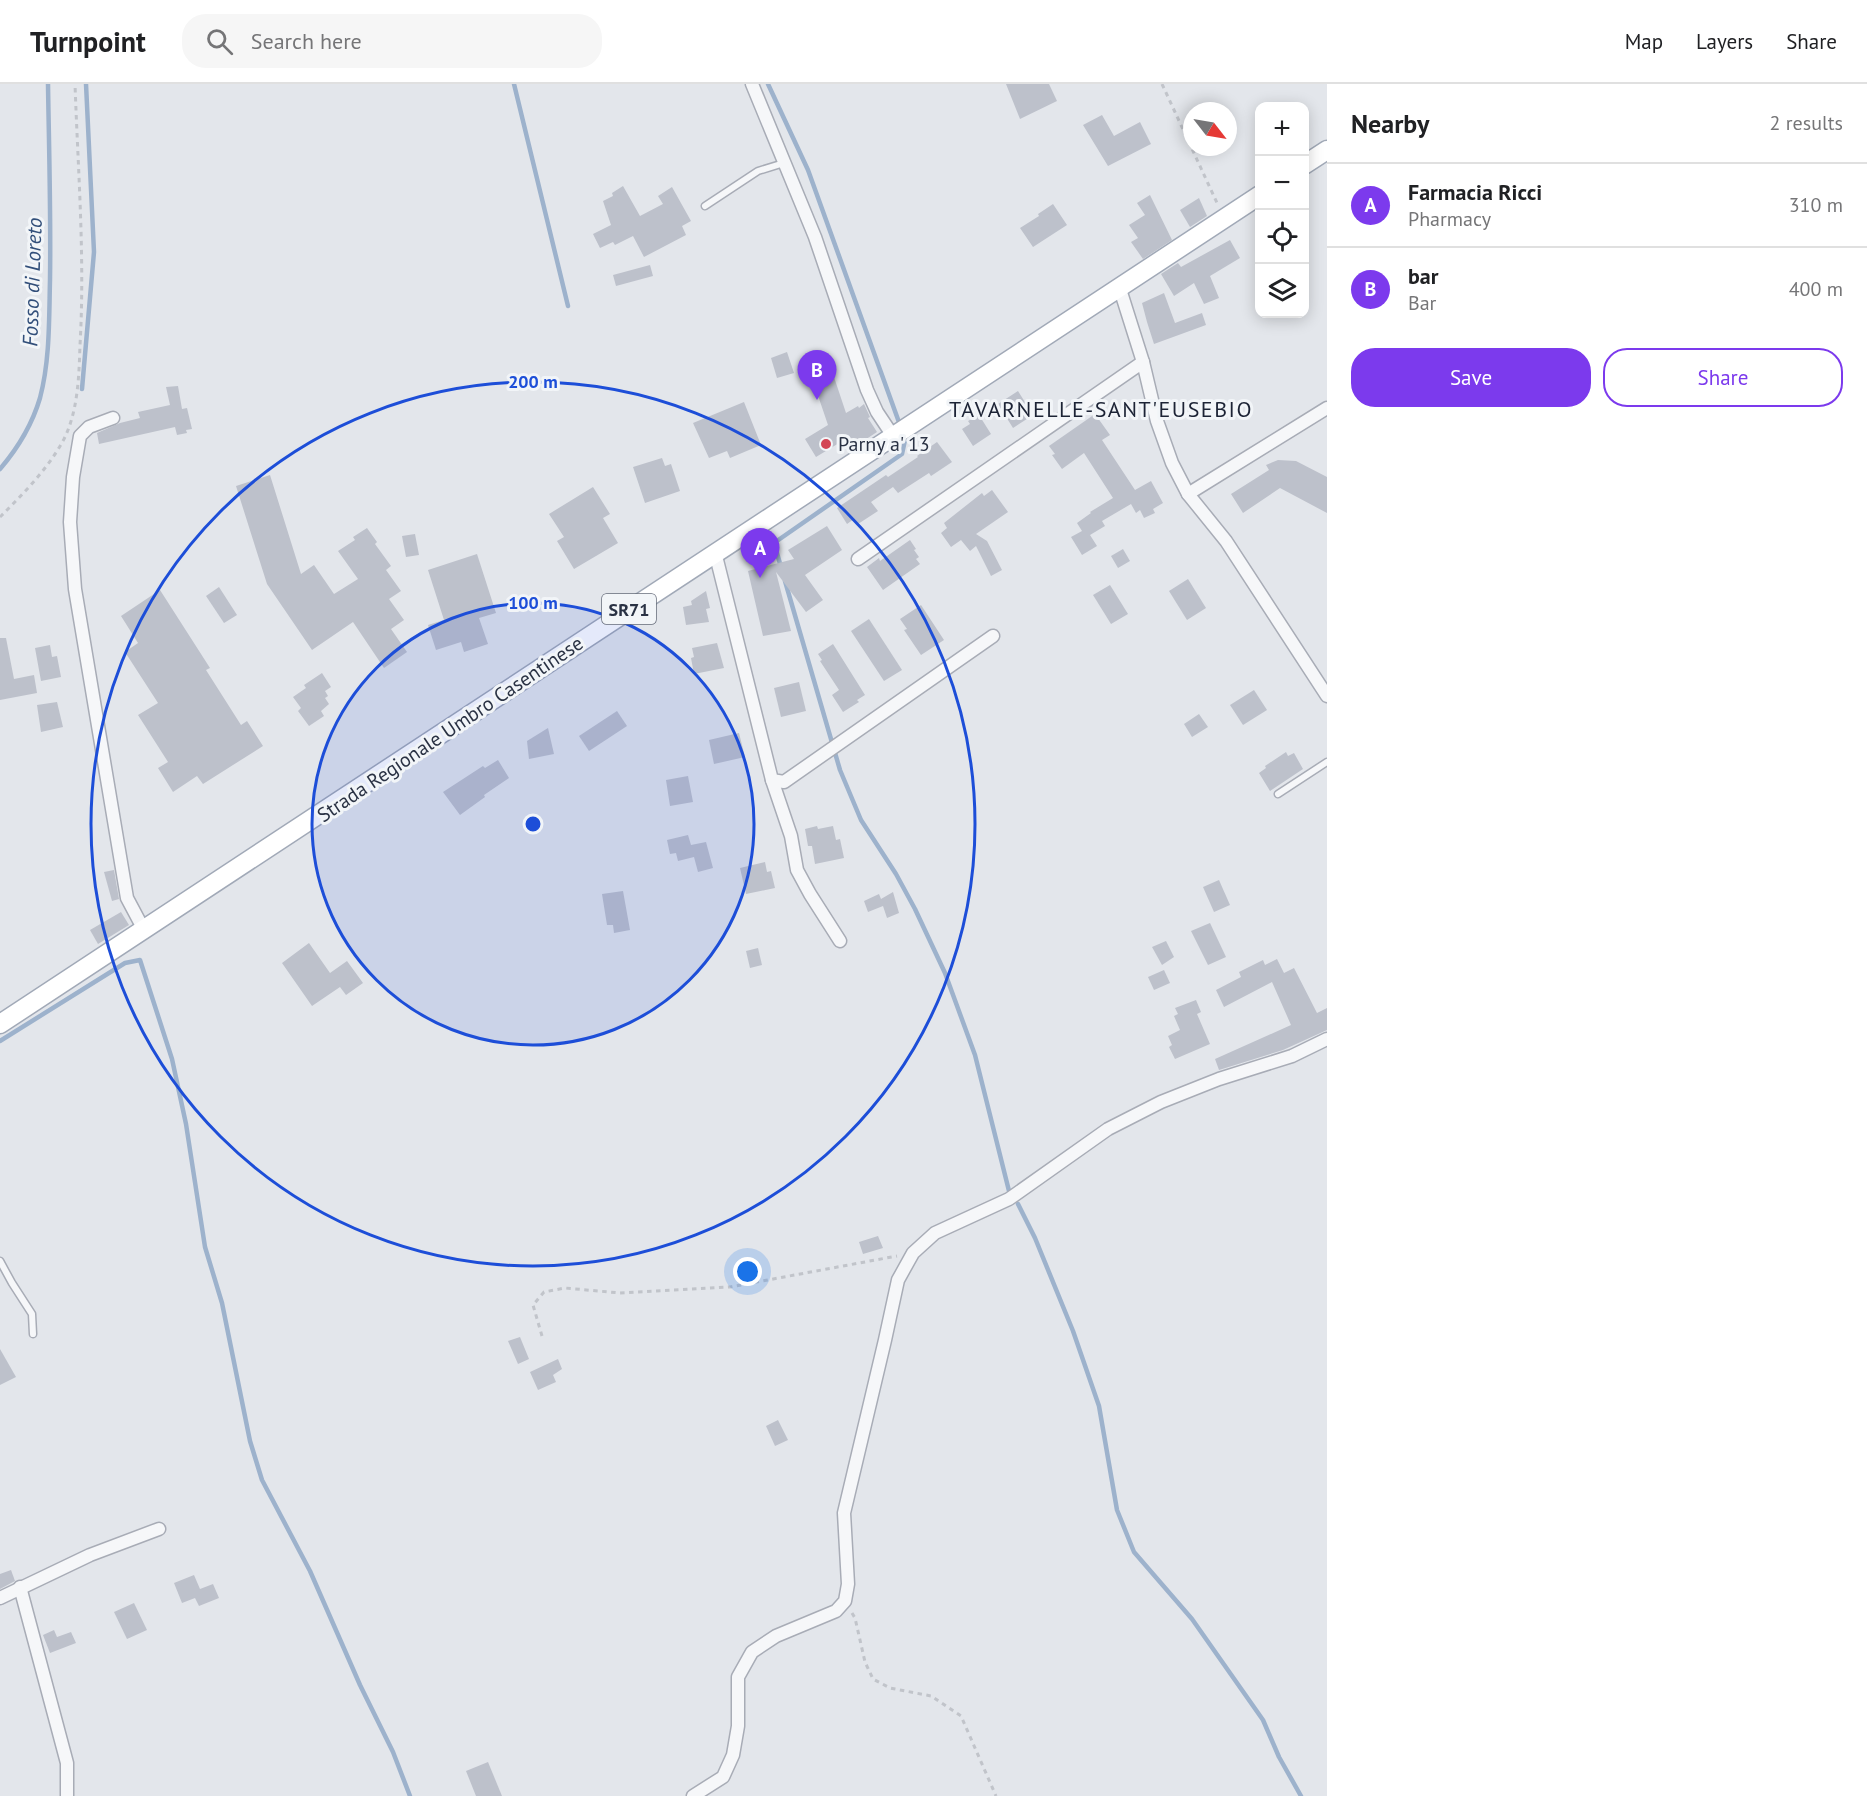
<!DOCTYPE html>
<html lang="en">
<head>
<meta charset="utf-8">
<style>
	:root { --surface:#fff; --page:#f6f6f6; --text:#202124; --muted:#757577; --line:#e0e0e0; --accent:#7c3aed }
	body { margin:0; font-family:"PT Sans",sans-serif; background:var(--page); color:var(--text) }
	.controls { position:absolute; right:18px; top:18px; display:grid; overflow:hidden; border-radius:12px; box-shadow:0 3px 15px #0003 }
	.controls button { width:54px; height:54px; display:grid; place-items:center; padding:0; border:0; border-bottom:2px solid var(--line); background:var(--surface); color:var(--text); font:30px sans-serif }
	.compass { position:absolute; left:1183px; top:18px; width:54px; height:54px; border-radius:50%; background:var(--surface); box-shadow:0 3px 15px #0003; rotate:121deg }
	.you { position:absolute; left:748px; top:1188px; width:21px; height:21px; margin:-15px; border:4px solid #fff; border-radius:50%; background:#1a73e8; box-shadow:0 0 0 9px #1a73e833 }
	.badge { display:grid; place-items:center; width:39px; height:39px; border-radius:50%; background:var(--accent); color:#fff; font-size:20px; font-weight:700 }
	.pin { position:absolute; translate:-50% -50px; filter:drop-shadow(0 2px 3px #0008) }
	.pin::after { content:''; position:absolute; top:32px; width:21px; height:18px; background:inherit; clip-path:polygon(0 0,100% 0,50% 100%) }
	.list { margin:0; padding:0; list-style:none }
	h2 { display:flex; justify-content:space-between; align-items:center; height:78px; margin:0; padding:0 24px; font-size:26px }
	h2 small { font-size:20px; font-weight:400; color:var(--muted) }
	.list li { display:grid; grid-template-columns:39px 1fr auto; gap:18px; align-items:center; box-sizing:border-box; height:84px; padding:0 24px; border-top:2px solid var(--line) }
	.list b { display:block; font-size:22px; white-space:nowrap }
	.list p { margin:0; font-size:20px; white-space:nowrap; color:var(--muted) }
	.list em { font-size:20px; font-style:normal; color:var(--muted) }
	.actions { display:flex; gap:12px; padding:18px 24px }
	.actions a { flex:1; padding:14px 0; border:2px solid var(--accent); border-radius:24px; text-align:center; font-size:21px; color:var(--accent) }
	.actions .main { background:var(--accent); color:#fff }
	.icon { flex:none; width:33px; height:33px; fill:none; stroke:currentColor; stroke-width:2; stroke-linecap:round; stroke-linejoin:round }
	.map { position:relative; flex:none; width:1327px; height:1712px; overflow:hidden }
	header { display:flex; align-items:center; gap:36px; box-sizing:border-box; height:84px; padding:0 30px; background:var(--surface); border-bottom:2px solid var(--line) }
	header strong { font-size:28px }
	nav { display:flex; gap:33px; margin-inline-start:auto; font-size:21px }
	.search { width:420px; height:54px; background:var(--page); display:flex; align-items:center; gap:15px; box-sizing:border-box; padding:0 21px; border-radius:24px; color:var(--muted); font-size:22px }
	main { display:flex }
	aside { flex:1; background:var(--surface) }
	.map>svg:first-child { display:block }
</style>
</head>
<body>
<header>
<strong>Turnpoint</strong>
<div class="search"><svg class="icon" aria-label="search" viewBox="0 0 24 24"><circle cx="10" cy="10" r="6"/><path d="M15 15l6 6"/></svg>Search here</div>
<nav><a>Map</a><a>Layers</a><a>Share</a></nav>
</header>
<main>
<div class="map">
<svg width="1327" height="1712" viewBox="0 0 1327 1712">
	<rect width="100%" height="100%" fill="#e3e6eb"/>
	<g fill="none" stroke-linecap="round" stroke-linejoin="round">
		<g stroke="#9db2cc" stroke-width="4.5">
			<path d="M514 0 568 222"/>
			<path d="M768 0 808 86 900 341"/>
			<path d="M82 305 94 168 86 0"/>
			<path d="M0 385C18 364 32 341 40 314 50 276 49 235 50 196 51 131 49 65 48 0"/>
			<path d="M781 483 774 459 902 370 905 356 903 349"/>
			<path d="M785 497 840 686 861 736 896 790 915 825 945 889 975 971 1009 1107"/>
			<path d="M0 957 125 879 140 876 172 975 186 1040 205 1163 222 1219 250 1357 262 1396 310 1487 360 1601 393 1668 410 1712"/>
			<path d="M1018 1120 1035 1154 1073 1247 1099 1322 1117 1426 1134 1468 1192 1535 1263 1636 1279 1673 1301 1712"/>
		</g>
	</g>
	<g fill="#bdc1cb">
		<path d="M1006 0H1049L1057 17 1020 35Z"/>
		<path d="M1102 31 1114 52 1140 38 1151 60 1108 82 1083 41Z"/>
		<path d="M623 102 640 132 663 120 658 112 672 103 691 137 682 142 686 151 644 173 633 152 615 161 613 158 600 164 593 150 611 141 603 117 613 112 612 109Z"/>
		<path d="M1150 111 1172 156 1143 175 1131 158 1138 154 1129 141 1145 131 1137 119Z"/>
		<path d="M1199 114 1207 132 1190 143 1180 126Z"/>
		<path d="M1053 120 1067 141 1033 163 1020 144 1039 132 1038 130Z"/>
		<path d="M1230 156 1240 174 1210 192 1219 214 1204 220 1194 199 1174 212 1161 190 1178 179 1181 183Z"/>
		<path d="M650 181 653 192 616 202 613 191Z"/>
		<path d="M1164 209 1175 239 1202 229 1206 241 1154 260 1147 238 1142 219Z"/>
		<path d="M787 268 794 289 777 294 771 274Z"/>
		<path d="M830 281 846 329 858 322 859 324 864 320 870 333 868 334 877 348 851 365 844 356 816 373 805 355 828 341 810 288Z"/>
		<path d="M178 302 182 325 187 324 192 345 186 346 187 349 177 351 175 343 99 360 97 349 120 339 140 334 138 328 170 321 166 303Z"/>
		<path d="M1018 307 1033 331 1013 344 998 320Z"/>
		<path d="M744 318 761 361 730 374 727 367 709 374 693 339Z"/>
		<path d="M1095 330 1110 351 1102 356 1135 406 1151 397 1163 419 1153 425 1155 429 1144 434 1140 426 1136 429 1131 420 1102 437 1105 442 1090 451 1097 462 1082 471 1071 453 1082 447 1077 439 1091 429 1090 428 1113 414 1084 369 1062 385 1052 371 1055 370 1049 362Z"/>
		<path d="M979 331 991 350 973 362 962 345 970 340 968 337Z"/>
		<path d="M937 358 952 378 931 392 929 389 898 409 893 403 871 418 878 427 858 440 854 435 847 440 837 424 886 391 888 393 918 373 917 372Z"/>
		<path d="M662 374 665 382 671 380 680 407 645 419 633 383Z"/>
		<path d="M1278 376 1296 377 1327 393V429L1280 404 1243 429 1231 410 1269 386 1266 381Z"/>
		<path d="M270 391 301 490 314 481 334 510 358 495 338 467 355 456 353 453 367 444 377 458 375 460 391 482 386 486 401 507 389 515 404 536 391 545 407 568 384 584 353 538 312 566 267 500 236 402Z"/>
		<path d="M593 403 610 430 603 434 618 459 574 485 557 457 564 453 549 430Z"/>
		<path d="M992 406 1008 428 976 450 987 457 1002 486 991 492 976 462 970 467 961 456 951 463 941 449 947 444 944 439 982 409 984 412Z"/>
		<path d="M827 442 842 466 805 491 823 516 806 528 776 488 791 547 763 552 748 487 794 475 788 466Z"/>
		<path d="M415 450 419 471 406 473 402 452Z"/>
		<path d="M910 456 916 465 914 466 919 473 916 475 920 480 883 506 867 483 879 474 880 477Z"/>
		<path d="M1123 465 1130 477 1118 484 1111 472Z"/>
		<path d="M477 470 496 529 479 534 488 560 464 568 461 558 436 566 428 541 444 536 428 486Z"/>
		<path d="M1188 495 1206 524 1187 536 1169 507Z"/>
		<path d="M1110 501 1128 530 1111 540 1093 511Z"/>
		<path d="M219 503 237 531 224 539 206 512Z"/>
		<path d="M160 506 210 584 206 586 241 641 247 637 263 662 203 700 197 692 173 708 158 684 168 678 138 631 158 619 125 568 138 559 121 532Z"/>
		<path d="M706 507 710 524 706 525 709 538 686 541 683 523 692 521 691 517Z"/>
		<path d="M921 521 944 556 921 571 904 546 907 545 900 535Z"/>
		<path d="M869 535 902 586 884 597 851 547Z"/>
		<path d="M0 554H6L14 595 34 591 37 609 0 616Z"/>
		<path d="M717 559 724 584 694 590 691 574 694 573 692 564Z"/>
		<path d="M833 560 865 611 857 616 859 618 843 628 832 611 839 606 820 577 822 576 818 570Z"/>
		<path d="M50 561 52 573 57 572 61 593 41 597 35 564Z"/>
		<path d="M322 589 331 603 325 607 328 612 325 614 329 620 321 627 324 632 309 642 298 627 301 624 293 613 306 604 304 601Z"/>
		<path d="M799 598 806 627 781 633 774 604Z"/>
		<path d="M1254 606 1267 626 1243 641 1230 621Z"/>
		<path d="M57 618 63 643 41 648 37 621Z"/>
		<path d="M617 627 627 642 589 667 579 652Z"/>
		<path d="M1199 630 1208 643 1192 653 1184 640Z"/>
		<path d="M548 644 554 670 529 675 527 657Z"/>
		<path d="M739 649 745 673 714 680 709 656Z"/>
		<path d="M1286 668 1288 672 1294 669 1303 685 1270 707 1259 689 1266 684 1265 682Z"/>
		<path d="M498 676 509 694 484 711 485 713 460 731 443 708 483 682 485 684Z"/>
		<path d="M688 692 693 718 670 722 666 696Z"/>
		<path d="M817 742 818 745 833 742 836 756 840 755 844 774 815 780 812 762H808L805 745Z"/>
		<path d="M688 751 691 761 706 758 713 784 698 788 694 773 678 777 676 769 670 770 667 756Z"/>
		<path d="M765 778 767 788 771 787 775 804 746 810 740 784Z"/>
		<path d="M114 786 119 815 112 817 104 788Z"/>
		<path d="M1219 796 1230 821 1214 828 1203 803Z"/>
		<path d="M623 807 630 846 614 849 613 841H607L602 810Z"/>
		<path d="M893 808 899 829 887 834 883 822 868 828 864 817 879 810 881 815Z"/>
		<path d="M121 828 129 841 98 860 90 846Z"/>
		<path d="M1210 839 1226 873 1208 881 1191 847Z"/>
		<path d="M1166 857 1174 873 1162 881 1152 863Z"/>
		<path d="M309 859 330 889 347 877 363 899 346 911 340 903 312 922 282 879Z"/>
		<path d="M758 864 762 881 750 884 746 867Z"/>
		<path d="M1277 875 1284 889 1294 884 1317 929 1327 924V946L1283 966 1219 986 1215 975 1291 941 1272 898 1224 923 1216 906 1241 893 1239 888 1263 876 1265 881Z"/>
		<path d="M1164 886 1170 899 1154 906 1148 893Z"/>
		<path d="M1196 916 1201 928 1197 930 1210 960 1175 975 1169 963 1172 961 1168 952 1180 946 1174 932 1178 930 1175 924Z"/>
		<path d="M878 1152 883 1164 863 1170 859 1158Z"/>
		<path d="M520 1253 529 1275 518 1280 508 1257Z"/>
		<path d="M0 1265 16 1293 0 1301Z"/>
		<path d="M558 1275 562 1285 553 1291 556 1298 538 1306 530 1288Z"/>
		<path d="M778 1336 788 1356 775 1362 766 1342Z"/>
		<path d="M11 1486 15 1497 0 1505V1490Z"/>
		<path d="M194 1491 200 1505 213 1500 219 1514 199 1522 195 1514 182 1519 174 1499Z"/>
		<path d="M134 1519 147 1546 127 1555 114 1528Z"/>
		<path d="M54 1546 57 1553 71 1548 76 1559 50 1569 43 1551Z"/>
		<path d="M488 1678 502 1712H476L466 1687Z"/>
	</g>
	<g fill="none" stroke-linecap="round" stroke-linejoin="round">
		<g stroke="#a8acb6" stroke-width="9">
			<g id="lane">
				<path d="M705 122 758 87 784 79"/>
				<path d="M1278 710 1327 678"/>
				<path d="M0 1177 12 1199 32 1230 33 1250"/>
			</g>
		</g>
		<g stroke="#a8acb6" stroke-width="15">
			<g id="street">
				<path d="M752 0 815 153 867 306 877 328 893 352"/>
				<path d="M1119 202 1143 278 1157 337 1172 379 1188 410 1226 457 1327 612"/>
				<path d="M113 334 89 343 80 352 73 393 70 438 75 505 127 814 144 846"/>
				<path d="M1188 410 1327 324"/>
				<path d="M715 468 772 696 784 698 993 552"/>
				<path d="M858 475 1143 278"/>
				<path d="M772 696 791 752 797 786 810 810 840 857"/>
				<path d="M20 1503 67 1679V1712"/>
				<path d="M0 1514 90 1471 159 1445"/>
				<path d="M693 1712 723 1693 733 1671 738 1642V1593L752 1568 776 1552 836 1527 845 1517 848 1500 844 1429 885 1256 898 1196 913 1169 935 1149 1009 1115 1108 1045 1161 1018 1219 995 1292 972 1327 955"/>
			</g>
		</g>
		<g stroke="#a1a9b7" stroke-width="21">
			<g id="primary">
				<path d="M1304 81 1327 66"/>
				<path d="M0 940 1260 111"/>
			</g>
		</g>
		<g stroke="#c1c4ca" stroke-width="3" stroke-dasharray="4.5 4.5" stroke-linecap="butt">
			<path d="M1162 0 1218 121"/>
			<path d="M0 433C23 410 48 385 64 355 78 327 79 292 80 261 85 174 78 87 75 0"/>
			<path d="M542 1252 533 1221 544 1208 565 1204 620 1209 730 1203 897 1172"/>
			<path d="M852 1529 855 1534 865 1578 873 1595 890 1604 931 1612 961 1632 996 1712"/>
		</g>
		<use href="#lane" stroke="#f6f7f9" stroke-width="6"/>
		<use href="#street" stroke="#f6f7f9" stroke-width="12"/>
		<use href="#primary" stroke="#fff" stroke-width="18"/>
	</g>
	<circle cx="533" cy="740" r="221" fill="#1d4ed8" fill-opacity=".12"/>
	<g fill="none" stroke="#1d4ed8" stroke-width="3">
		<circle cx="533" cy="740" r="221"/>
		<circle cx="533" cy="740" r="442"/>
	</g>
	<circle fill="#d34555" stroke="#f2f5f8" stroke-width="2" cx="826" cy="360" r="6"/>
	<g text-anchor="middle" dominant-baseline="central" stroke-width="6" stroke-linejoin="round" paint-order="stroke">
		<rect fill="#f2f5f8" stroke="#666c7a" stroke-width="1.5" x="602" y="510" width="54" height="30" rx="4.5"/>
		<g font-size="18" font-weight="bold" fill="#2a3244">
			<text x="629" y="525">SR71</text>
		</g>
		<g font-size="20" fill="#2a3244" stroke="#f2f5f8" text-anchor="start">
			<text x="838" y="360">Parny a' 13</text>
		</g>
		<g font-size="20" fill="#2a3244" stroke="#f2f5f8">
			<text transform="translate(450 645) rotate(-34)">Strada Regionale Umbro Casentinese</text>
		</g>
		<g font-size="21" font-style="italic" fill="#324f7a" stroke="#f2f5f8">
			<text transform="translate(32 198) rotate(-88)">Fosso di Loreto</text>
		</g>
		<g font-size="22" letter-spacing="1.5" fill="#1c2335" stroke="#f2f5f8">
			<text x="1101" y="325">TAVARNELLE-SANT'EUSEBIO</text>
		</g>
	</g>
	<circle cx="533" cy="740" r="9" fill="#1d4ed8" stroke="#f2f5f8" stroke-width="3"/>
	<g font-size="18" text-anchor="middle" font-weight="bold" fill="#1d4ed8" stroke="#f2f5f8" stroke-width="6" stroke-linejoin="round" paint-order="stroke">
		<text x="533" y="304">200 m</text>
		<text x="533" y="525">100 m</text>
	</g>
</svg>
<div class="controls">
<button>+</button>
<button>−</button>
<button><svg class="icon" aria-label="locate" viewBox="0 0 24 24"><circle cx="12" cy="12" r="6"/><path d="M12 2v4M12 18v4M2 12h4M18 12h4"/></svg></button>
<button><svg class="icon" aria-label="layers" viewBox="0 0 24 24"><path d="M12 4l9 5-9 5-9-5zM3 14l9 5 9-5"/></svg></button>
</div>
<svg class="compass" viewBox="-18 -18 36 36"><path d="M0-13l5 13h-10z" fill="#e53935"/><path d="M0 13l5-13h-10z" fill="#757577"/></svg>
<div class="you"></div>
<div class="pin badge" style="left:760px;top:494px">A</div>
<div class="pin badge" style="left:817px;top:316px">B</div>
</div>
<aside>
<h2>Nearby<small>2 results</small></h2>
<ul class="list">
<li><span class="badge">A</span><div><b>Farmacia Ricci</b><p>Pharmacy</p></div><em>310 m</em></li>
<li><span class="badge">B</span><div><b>bar</b><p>Bar</p></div><em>400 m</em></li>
</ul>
<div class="actions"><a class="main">Save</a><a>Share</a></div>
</aside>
</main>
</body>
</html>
